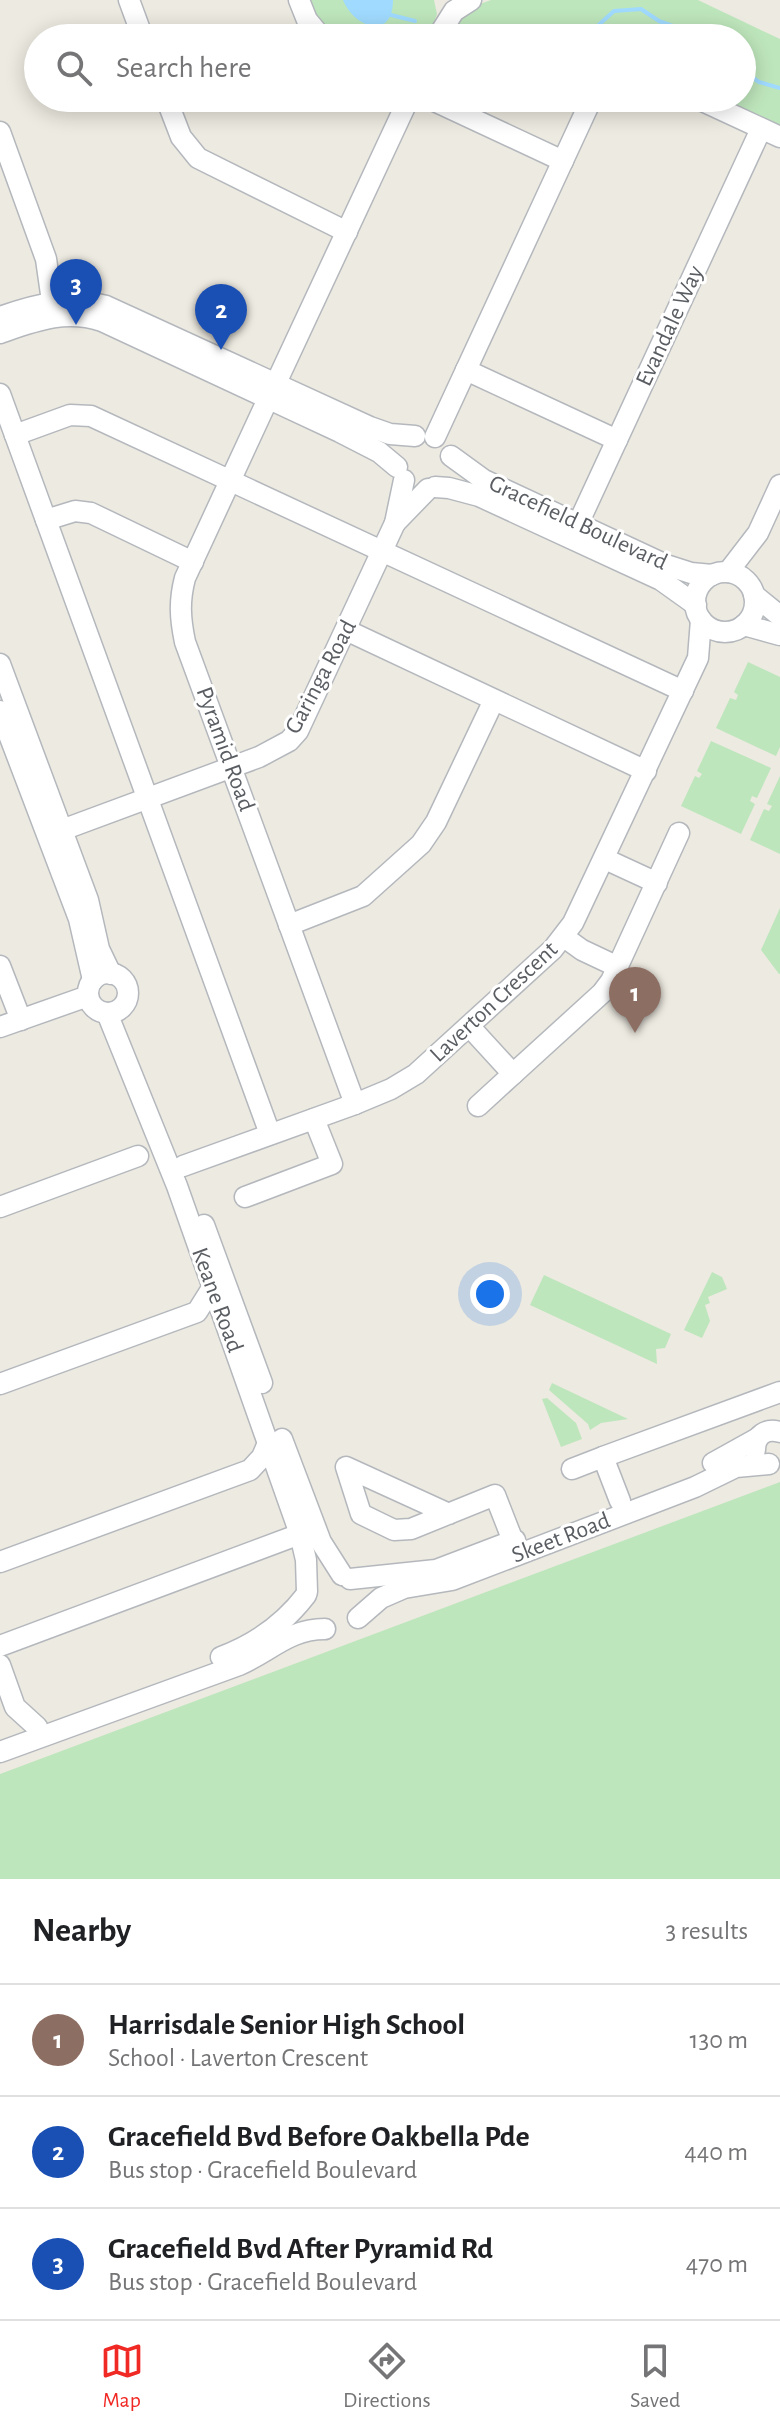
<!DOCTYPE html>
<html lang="en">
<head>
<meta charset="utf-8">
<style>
	:root { --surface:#fff; --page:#f6f6f6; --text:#202124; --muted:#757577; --line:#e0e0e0; --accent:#f02925 }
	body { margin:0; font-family:"Alegreya Sans",sans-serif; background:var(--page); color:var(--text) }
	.you { position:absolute; left:490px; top:1294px; width:28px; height:28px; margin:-20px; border:6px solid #fff; border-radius:50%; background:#1a73e8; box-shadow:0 0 0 12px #1a73e833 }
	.badge { display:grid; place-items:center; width:52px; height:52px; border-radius:50%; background:var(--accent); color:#fff; font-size:26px; font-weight:700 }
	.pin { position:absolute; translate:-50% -66px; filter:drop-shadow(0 2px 4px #0008) }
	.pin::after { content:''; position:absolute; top:42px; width:28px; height:24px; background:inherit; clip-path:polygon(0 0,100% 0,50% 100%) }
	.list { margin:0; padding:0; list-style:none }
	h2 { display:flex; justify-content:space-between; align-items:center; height:104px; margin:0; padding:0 32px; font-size:34px }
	h2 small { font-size:26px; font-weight:400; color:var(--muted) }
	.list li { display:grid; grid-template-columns:52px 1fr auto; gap:24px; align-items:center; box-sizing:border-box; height:112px; padding:0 32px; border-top:2px solid var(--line) }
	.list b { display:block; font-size:30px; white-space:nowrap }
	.list p { margin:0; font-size:26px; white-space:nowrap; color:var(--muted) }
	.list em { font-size:26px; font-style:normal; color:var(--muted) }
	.icon { flex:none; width:44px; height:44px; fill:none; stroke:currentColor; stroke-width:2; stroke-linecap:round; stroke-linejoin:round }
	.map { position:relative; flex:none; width:780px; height:1879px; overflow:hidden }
	.search { position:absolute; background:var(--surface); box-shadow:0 4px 20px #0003; left:24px; right:24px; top:24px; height:88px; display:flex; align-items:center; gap:20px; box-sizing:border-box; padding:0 28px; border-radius:44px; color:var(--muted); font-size:30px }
	.sheet { height:440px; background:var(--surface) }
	nav { display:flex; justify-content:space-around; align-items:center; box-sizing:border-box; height:112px; border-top:2px solid var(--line); background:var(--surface); font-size:22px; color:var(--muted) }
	nav a { display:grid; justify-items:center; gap:4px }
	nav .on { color:var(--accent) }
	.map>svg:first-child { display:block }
</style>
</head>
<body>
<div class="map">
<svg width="780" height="1879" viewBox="0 0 780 1879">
	<rect width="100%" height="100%" fill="#edeae1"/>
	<g fill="#bee6bc">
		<path d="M307 0H434L437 14 428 38H333L317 21Z"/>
		<path d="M491 0H698L780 39V129L719 98H742V38H469L448 29 466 9Z"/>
		<path d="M748 662 780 677V747L776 756 716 728 730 698 736 700 738 695 734 692Z"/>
		<path d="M711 741 771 768 757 798 752 796 750 801 755 804 741 834 681 806 695 776 699 778 702 774 697 771Z"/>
		<path d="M780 776V854L750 840 764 809 769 811 772 806 767 804Z"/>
		<path d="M780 908V974H779L761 950Z"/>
		<path d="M712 1272 722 1277 727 1289 708 1297 710 1303 705 1305 710 1321 702 1338 684 1330Z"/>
		<path d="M544 1275 671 1334 665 1348 656 1349 657 1364 530 1305Z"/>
		<path d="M552 1383 628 1419 601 1423 590 1430 588 1424 549 1390Z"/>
		<path d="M547 1398 576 1423 582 1439 561 1447 542 1399Z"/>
		<path d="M780 1482V1879H0V1774Z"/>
	</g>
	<path fill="#a0dbff" d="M343 0H393C393 41 354 28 343 0Z"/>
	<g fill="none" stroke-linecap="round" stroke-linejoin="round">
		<g stroke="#a0dbff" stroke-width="4">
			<path d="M391 15 415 21"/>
			<path d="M488 32 509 38"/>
			<path d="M574 38 592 31 614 11 641 9 659 21 689 32 698 38"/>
			<path d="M742 70 759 82 780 88"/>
		</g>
		<g stroke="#b4b8bd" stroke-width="23">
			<g id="minor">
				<path d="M129 0 143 38"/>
				<path d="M299 0 307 20 322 38"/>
				<path d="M437 38 454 11 471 0"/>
				<path d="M166 98 181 137 198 158 347 232"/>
				<path d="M428 98 563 161"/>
				<path d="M696 98 780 137"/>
				<path d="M0 132 46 259 52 301"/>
				<path d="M0 317C37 304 67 296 106 306L370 427 390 434 415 436"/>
				<path d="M0 333C35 321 65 309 102 321L340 432 379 452 397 467"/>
				<path d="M466 370 617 440"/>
				<path d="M276 383 409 98"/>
				<path d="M0 394 270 1134"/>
				<path d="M268 399 185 578C179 601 180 618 185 642L355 1104"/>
				<path d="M15 435 70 415 91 416 683 691"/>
				<path d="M435 437 592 98"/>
				<path d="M451 456 484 480 666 565 691 573 712 575"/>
				<path d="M435 487 449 488 479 496 661 580 696 605"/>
				<path d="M46 520 75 511 91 513 193 562"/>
				<path d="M395 523 428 489"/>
				<path d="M578 524 761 129"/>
				<path d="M728 572 758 533 780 485"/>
				<circle cx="725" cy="602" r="30"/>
				<path d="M754 595 780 616"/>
				<path d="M744 625 780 635"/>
				<path d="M346 630 646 771"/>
				<path d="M0 664 88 900 99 949 111 974"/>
				<path d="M0 711 79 919 93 980"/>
				<path d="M62 830 259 757 289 741 298 731 395 523 404 480"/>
				<path d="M605 859 657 883"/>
				<path d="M289 925 363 896 421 844 436 822 494 700"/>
				<path d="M564 937 582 950 618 967"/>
				<path d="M0 966 21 1020"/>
				<circle cx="108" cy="993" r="20"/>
				<path d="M107 1013 177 1186 300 1534 306 1560 307 1592"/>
				<path d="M469 1026 513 1074 602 993 611 981 679 833"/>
				<path d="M0 1027 88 996"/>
				<path d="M478 1106 513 1074"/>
				<path d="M183 1166 355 1104 391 1089 416 1074 553 949 573 923 698 658 701 620"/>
				<path d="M245 1197 332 1164 314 1119"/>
				<path d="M0 1207 138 1156"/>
				<path d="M204 1225 262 1383"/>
				<path d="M0 1384 197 1312 212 1288"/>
				<path d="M282 1439 321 1542 342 1575"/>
				<path d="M755 1450C755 1435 766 1428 780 1432"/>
				<path d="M713 1463 758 1438"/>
				<path d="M572 1469 603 1457"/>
				<path d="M620 1501 603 1457 780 1392"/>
				<path d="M449 1514 346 1467 361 1514 394 1530 411 1529 495 1495 513 1541"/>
				<path d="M0 1562 250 1470 262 1457 268 1443"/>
				<path d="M350 1579 436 1570 515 1540"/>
				<path d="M358 1618 381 1598 404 1588 452 1580 695 1487 736 1467 769 1464"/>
				<path d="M0 1646 300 1534"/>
				<path d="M221 1657C256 1644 283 1625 306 1595"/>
				<path d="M0 1665 15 1707 37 1727"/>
				<path d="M0 1752 239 1665C271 1651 289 1629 325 1629"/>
			</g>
		</g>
		<use href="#minor" stroke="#fff" stroke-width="20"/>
	</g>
	<g text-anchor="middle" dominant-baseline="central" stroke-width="6" stroke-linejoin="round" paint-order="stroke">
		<g font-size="24" fill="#5a5e63" stroke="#fff">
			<text transform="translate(670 326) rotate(-65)">Evandale Way</text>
			<text transform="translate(578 523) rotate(25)">Gracefield Boulevard</text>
			<text transform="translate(321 677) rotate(-62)">Garinga Road</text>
			<text transform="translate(225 749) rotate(70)">Pyramid Road</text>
			<text transform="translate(494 1002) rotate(-43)">Laverton Crescent</text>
			<text transform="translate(217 1300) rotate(70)">Keane Road</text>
			<text transform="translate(561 1538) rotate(-21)">Skeet Road</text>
		</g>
	</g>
</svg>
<div class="you"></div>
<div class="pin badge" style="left:635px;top:1033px;background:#8d6e63">1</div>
<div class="pin badge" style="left:221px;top:350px;background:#1a4fb4">2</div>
<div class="pin badge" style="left:76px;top:325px;background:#1a4fb4">3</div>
<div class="search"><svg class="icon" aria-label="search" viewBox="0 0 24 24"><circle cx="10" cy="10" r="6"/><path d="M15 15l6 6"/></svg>Search here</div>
</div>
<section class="sheet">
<h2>Nearby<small>3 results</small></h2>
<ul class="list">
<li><span class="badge" style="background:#8d6e63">1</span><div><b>Harrisdale Senior High School</b><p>School · Laverton Crescent</p></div><em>130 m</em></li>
<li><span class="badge" style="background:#1a4fb4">2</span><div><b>Gracefield Bvd Before Oakbella Pde</b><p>Bus stop · Gracefield Boulevard</p></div><em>440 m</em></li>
<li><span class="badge" style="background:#1a4fb4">3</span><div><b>Gracefield Bvd After Pyramid Rd</b><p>Bus stop · Gracefield Boulevard</p></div><em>470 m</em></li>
</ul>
</section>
<nav>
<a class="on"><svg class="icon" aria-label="map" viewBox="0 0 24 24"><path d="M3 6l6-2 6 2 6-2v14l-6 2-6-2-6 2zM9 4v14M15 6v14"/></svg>Map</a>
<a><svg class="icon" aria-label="directions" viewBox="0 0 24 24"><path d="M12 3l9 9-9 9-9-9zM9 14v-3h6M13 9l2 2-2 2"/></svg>Directions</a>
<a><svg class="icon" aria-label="saved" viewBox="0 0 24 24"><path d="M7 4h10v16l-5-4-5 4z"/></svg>Saved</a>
</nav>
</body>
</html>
